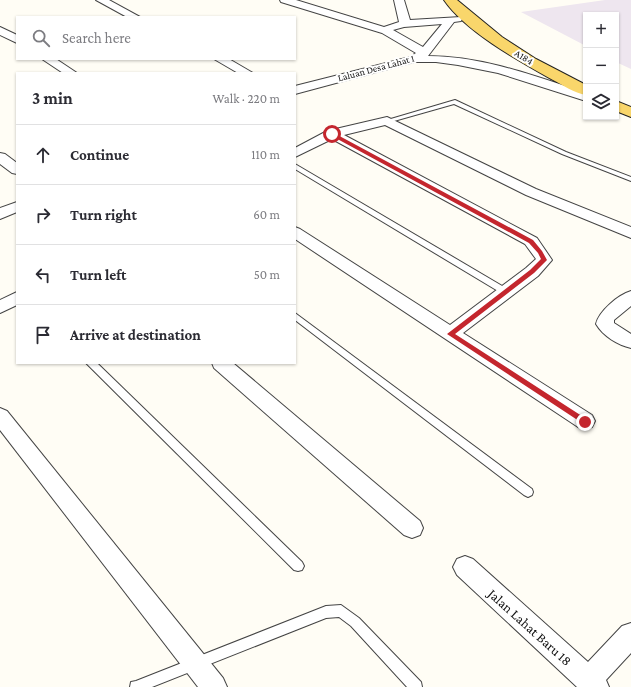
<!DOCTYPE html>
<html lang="en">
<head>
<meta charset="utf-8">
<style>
	:root { --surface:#fff; --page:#f7f7f7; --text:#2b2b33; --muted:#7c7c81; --line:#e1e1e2 }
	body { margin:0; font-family:"Crimson Pro",serif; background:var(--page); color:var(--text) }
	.controls { position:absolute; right:12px; top:12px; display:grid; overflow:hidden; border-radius:0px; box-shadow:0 1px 3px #0004 }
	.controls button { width:36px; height:36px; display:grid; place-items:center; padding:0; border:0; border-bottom:1px solid var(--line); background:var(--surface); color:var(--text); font:20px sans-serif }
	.stop { position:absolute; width:12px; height:12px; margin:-9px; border:3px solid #c4262e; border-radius:50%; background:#fff }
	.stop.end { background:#c4262e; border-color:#fff; box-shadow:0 1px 4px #0008 }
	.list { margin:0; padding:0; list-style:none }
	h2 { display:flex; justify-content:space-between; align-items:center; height:52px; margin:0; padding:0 16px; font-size:17px }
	h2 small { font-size:13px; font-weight:400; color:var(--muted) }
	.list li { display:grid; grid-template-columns:26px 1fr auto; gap:12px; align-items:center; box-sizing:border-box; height:60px; padding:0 16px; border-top:1px solid var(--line) }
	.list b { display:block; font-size:15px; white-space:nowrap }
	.list em { font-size:13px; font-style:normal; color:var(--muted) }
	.icon { flex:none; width:22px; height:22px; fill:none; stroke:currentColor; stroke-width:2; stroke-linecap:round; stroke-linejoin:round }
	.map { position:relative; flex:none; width:631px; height:687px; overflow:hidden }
	.search { position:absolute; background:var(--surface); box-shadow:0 1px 3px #0004; left:16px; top:16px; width:280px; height:44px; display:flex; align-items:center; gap:10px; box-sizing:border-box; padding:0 14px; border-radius:0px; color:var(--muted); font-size:15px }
	.panel { position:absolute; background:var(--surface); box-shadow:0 1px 3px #0004; left:16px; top:72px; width:280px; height:292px; border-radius:0px }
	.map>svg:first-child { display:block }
</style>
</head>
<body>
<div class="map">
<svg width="631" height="687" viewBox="0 0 631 687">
	<rect width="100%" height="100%" fill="#fffdf5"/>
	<path fill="#eee6ef" d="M605 0H631V69L616 62V15H586V46L521 12Z"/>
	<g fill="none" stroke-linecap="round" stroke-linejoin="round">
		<g stroke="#444" stroke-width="2">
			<g id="service">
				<path d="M455 100 566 152 631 177V181L562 154 454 104 387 123 384 121Z"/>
				<path d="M295 164 509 290 510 292 506 295 503 294 295 169Z"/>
				<path d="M295 313 532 489 533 492 532 495 528 497 524 495 295 320Z"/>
				<path d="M86 363H97L302 562 304 566 302 570 298 571 294 570Z"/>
				<path d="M341 605 359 618 421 682 422 687H407L351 626 339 617 326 618 152 687H130L131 682 136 681 326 606Z"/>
			</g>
		</g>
		<g stroke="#444" stroke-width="2">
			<g id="minor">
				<path d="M96 0H109L140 17H127Z"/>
				<path d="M280 0H296L384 27 399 22 394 0H404L410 20 461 17 462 19 461 21 454 22 428 56C482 56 535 76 586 93V101L498 73 458 65 436 62H414L295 94V86L410 57 416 53 382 33 281 2ZM442 24 423 47 393 30 404 27Z"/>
				<path d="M0 27 17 35V43L0 35Z"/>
				<path d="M42 59H56L77 73H63Z"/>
				<path d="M214 59H229L253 73H238Z"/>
				<path d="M387 117 536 189 631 227V238L526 195 385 125 344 135 537 238 552 260 538 276 463 333 592 415 595 421 592 427 585 429 578 427 295 239V227L300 229 450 325 526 268 536 259 525 244 332 139 295 157V148L327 131Z"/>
				<path d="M0 153 5 154 17 163V174L12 173 0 164Z"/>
				<path d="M17 202V212L0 219V208Z"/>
				<path d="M631 291V306L614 320V323L631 334V348C618 345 603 336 596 324 599 311 618 295 631 291Z"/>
				<path d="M17 292V305L0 313V300Z"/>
				<path d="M212 363H233L420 521 423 528 420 535 412 538 404 535 214 368Z"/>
				<path d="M0 408 7 411 223 678 227 687H198L0 430Z"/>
				<path d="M465 556 473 559 588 662 622 626 631 623V653L606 680 609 687H577L457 575 453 567 457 559Z"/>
			</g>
		</g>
		<g stroke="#222" stroke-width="2">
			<g id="primary">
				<path d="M444 0H457L502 37 536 59 586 85V95C574 93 563 85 553 80 519 61 466 32 444 0Z"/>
				<path d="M616 101 631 107V117L616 111Z"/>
			</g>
		</g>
		<use href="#service" fill="#fff" fill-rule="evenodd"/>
		<use href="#minor" fill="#fff" fill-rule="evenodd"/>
		<use href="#primary" fill="#f9d66b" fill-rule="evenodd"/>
	</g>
	<path fill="#c4262e" d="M332 132 533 240 542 251 547 260 534 273 455 334 588 420V423H582L447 334 530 270 541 259 538 253 529 243 330 135Z"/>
	<g text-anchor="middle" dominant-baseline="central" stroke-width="4" stroke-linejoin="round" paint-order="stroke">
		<g font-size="10" fill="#111" stroke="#fff">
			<text transform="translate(524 57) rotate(31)">A184</text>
			<text transform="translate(376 68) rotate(-15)">Laluan Desa Lahat 1</text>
		</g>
		<g font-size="14" fill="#111" stroke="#fff">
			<text transform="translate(530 627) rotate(42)">Jalan Lahat Baru 18</text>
		</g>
	</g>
</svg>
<div class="controls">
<button>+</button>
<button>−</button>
<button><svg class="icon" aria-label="layers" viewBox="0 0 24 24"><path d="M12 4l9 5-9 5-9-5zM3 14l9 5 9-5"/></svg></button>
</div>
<div class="stop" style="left:332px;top:134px"></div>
<div class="stop end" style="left:585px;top:422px"></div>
<div class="search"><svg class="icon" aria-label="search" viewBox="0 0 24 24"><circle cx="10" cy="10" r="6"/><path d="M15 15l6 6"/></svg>Search here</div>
<section class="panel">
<h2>3 min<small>Walk · 220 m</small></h2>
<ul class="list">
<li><svg class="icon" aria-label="ahead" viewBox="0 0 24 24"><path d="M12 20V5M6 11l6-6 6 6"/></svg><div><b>Continue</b></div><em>110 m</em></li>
<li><svg class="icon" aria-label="right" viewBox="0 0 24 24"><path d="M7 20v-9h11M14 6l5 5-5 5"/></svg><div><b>Turn right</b></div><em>60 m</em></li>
<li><svg class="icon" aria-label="left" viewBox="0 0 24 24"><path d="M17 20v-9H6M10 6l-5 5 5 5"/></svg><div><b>Turn left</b></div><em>50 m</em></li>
<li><svg class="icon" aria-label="arrive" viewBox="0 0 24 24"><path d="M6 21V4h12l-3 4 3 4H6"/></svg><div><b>Arrive at destination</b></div></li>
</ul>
</section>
</div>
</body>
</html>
